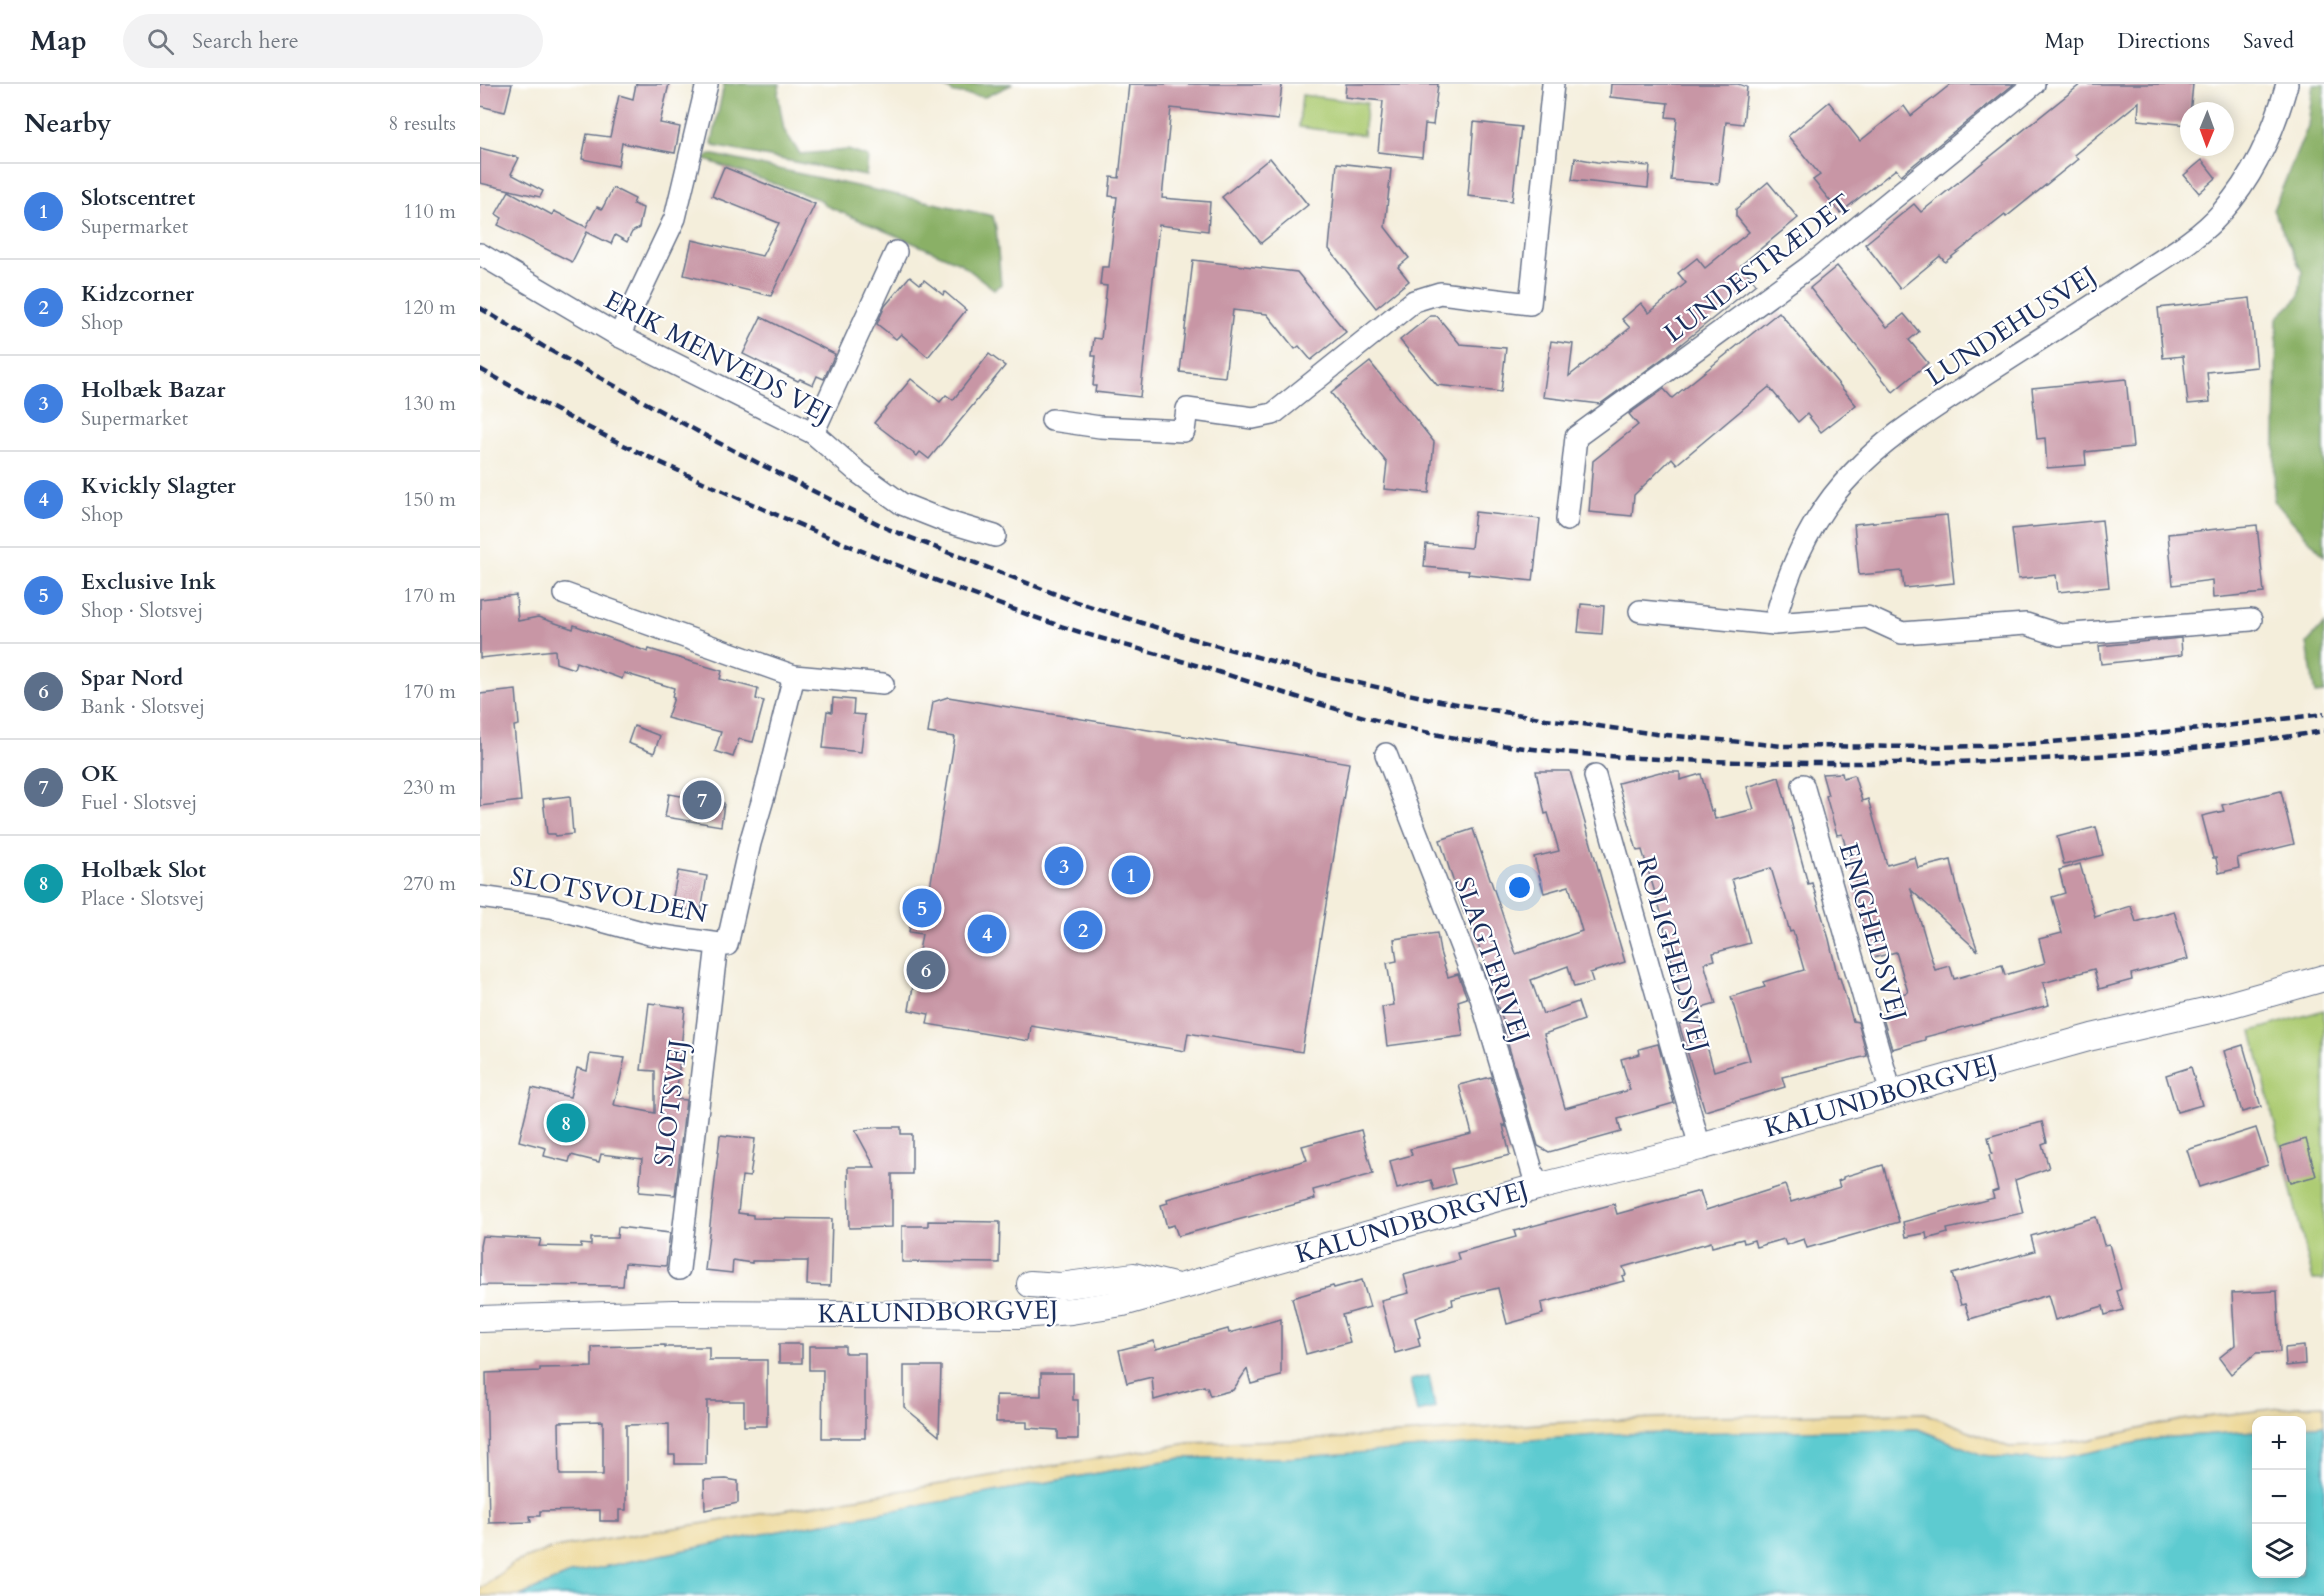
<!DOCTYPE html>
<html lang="en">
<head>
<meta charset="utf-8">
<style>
	:root { --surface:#fff; --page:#f2f2f3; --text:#1f2937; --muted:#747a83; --line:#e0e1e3; --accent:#1f6fb2 }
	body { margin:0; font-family:Cardo,serif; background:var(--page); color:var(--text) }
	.controls { position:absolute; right:18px; bottom:18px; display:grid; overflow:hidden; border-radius:12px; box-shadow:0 3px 15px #0003 }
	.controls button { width:54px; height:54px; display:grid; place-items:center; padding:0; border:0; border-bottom:2px solid var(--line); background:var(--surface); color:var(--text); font:30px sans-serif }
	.compass { position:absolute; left:1700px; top:18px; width:54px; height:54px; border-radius:50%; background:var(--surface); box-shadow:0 3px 15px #0003; rotate:181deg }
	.you { position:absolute; left:1040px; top:804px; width:21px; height:21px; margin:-15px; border:4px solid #fff; border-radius:50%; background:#1a73e8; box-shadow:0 0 0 9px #1a73e833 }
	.badge { display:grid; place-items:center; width:39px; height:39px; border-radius:50%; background:var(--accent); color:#fff; font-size:20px; font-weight:700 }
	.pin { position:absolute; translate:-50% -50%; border:3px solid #fff; box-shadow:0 2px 6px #0006 }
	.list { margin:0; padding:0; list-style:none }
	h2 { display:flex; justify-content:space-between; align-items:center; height:78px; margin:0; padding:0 24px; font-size:26px }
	h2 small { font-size:20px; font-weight:400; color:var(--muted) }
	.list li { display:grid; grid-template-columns:39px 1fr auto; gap:18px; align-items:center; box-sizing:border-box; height:96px; padding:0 24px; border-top:2px solid var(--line) }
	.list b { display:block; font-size:22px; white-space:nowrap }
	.list p { margin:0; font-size:20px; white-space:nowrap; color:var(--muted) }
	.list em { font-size:20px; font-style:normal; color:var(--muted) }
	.icon { flex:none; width:33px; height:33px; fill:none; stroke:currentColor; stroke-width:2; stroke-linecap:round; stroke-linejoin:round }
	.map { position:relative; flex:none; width:1844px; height:1512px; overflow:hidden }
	header { display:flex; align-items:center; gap:36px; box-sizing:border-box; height:84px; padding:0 30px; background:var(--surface); border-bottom:2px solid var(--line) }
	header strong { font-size:28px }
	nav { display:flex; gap:33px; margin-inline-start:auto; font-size:21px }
	.search { width:420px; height:54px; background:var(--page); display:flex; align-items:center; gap:15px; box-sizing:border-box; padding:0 21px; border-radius:33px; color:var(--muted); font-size:22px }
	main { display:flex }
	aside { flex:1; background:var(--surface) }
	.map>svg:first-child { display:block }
</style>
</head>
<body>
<header>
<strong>Map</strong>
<div class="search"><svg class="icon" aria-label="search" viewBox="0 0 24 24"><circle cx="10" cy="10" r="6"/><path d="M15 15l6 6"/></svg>Search here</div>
<nav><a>Map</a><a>Directions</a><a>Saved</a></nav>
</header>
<main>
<aside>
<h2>Nearby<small>8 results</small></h2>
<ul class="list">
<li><span class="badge" style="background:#3f7fe0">1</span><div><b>Slotscentret</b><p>Supermarket</p></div><em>110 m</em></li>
<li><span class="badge" style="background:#3f7fe0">2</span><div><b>Kidzcorner</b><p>Shop</p></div><em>120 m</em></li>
<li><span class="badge" style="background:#3f7fe0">3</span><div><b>Holbæk Bazar</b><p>Supermarket</p></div><em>130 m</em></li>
<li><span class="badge" style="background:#3f7fe0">4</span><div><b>Kvickly Slagter</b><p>Shop</p></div><em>150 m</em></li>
<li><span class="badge" style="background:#3f7fe0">5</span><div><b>Exclusive Ink</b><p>Shop · Slotsvej</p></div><em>170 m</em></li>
<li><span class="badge" style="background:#5c6f8a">6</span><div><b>Spar Nord</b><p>Bank · Slotsvej</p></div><em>170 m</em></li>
<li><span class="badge" style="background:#5c6f8a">7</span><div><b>OK</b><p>Fuel · Slotsvej</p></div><em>230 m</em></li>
<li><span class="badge" style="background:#0f9aa8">8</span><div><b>Holbæk Slot</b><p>Place · Slotsvej</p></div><em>270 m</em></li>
</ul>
</aside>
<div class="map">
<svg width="1844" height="1512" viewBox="0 0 1844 1512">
	<rect width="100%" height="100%" fill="#fff"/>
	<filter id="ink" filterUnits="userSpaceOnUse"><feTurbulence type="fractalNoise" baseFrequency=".0167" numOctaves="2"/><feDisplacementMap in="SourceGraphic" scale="12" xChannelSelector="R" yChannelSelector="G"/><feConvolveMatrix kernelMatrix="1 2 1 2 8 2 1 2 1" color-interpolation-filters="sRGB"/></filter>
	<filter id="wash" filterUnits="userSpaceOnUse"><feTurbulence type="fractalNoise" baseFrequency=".008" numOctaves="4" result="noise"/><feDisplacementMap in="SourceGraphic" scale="24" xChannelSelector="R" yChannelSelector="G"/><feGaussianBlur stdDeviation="1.35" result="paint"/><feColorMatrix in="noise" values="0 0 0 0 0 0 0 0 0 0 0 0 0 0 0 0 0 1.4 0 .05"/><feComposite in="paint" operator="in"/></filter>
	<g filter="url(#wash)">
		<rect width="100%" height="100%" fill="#f4eedb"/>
		<g fill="#aecc74" stroke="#647e69" stroke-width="1.5">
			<path d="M822 11 887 19 883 51 819 43Z"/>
			<path d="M1844 926V1196H1833L1772 947Z"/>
		</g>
		<g fill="#8ab066" stroke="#527062" stroke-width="1.5">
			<path d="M244 0H300L298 10 304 46 320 70 368 66 388 73 386 92 234 62 232 59Z"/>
			<path d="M461 0H533L505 13 474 9Z"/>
			<path d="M1833 0H1844V472L1794 417 1797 234 1819 213 1822 188 1793 126 1828 42Z"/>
			<path d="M230 70 513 132 516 144 521 201 514 205 480 179 344 121 341 116 223 75Z"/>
			<path d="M1844 540V609L1835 610 1827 559Z"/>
		</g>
		<path fill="#eeda9e" stroke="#84847e" stroke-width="1.5" d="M1844 1321V1341L1822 1343V1336H1776V1347L1681 1354 1566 1377 1502 1371 1438 1345 808 1374H701L278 1451 90 1490 40 1512H0V1505L34 1479 69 1465 709 1359 848 1355 1072 1339 1219 1332 1445 1329 1529 1363 1564 1362 1608 1356 1701 1336 1817 1322Z"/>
		<g fill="#5dcbd0" stroke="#3c7d97" stroke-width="1.5">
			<path d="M949 1292 955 1324 937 1328 930 1296Z"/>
			<path d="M1844 1341V1512H40L90 1490 278 1451 701 1374H808L1131 1350 1438 1345 1502 1371 1566 1377 1681 1354 1776 1347V1490H1822V1343Z"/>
		</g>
		<g id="blocks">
			<g fill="#c896a5" fill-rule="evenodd">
				<path d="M0 0H32L25 28 0 22Z"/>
				<path d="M156 0H189L180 39 200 43 195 69 142 59 138 82 102 75 107 50 130 53 139 11 153 15Z"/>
				<path d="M649 0H802L798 36 691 24 682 114 730 118 728 147 679 141 660 313 615 308 616 302H613L616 272H612L614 254 621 255 627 202 620 201 622 183H629L637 113 629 112 631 93 639 94Z"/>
				<path d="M866 0H958L953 41 945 40 942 73 898 68 903 17 865 13Z"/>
				<path d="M1131 0H1258L1267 3 1263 40 1246 38 1239 100 1191 96 1197 34 1186 33 1188 19 1130 13Z"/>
				<path d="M1471 0H1534L1421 91 1416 85 1360 129 1333 96 1340 91 1308 52 1349 18 1380 57 1424 22 1431 32Z"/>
				<path d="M1601 0H1713L1709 41 1658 36 1659 18 1594 71 1598 75 1526 133 1525 131 1465 178 1460 172 1420 205 1385 160 1434 120 1441 128Z"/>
				<path d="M994 38 1041 43 1032 117 988 112Z"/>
				<path d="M0 64 39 74 31 90 63 107 60 113 0 99Z"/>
				<path d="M790 74 828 121 781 159 742 113Z"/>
				<path d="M1095 74 1117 78 1170 82 1168 104 1092 96Z"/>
				<path d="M1722 76 1736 94 1719 109 1704 91Z"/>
				<path d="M857 79 911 85 905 143 929 174 918 183 929 197 896 224 849 165Z"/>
				<path d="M244 83 335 120 291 212 204 191 212 156 282 172 299 139 232 112Z"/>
				<path d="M1288 98 1318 134 1261 181 1276 200 1186 272 1120 320 1063 313 1071 257 1093 260 1089 292 1150 244 1142 235 1161 219 1169 229 1206 199 1198 189 1217 174 1225 184 1269 148 1256 132V125Z"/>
				<path d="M133 104 155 115 153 120 163 124 159 144 152 148 147 158 135 151 131 160 107 148 92 178 18 141 22 134 16 130 29 107 72 131 74 127 106 143 117 123 122 125Z"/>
				<path d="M713 176 817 188 866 248 831 276 819 262 815 265 787 230 753 226 745 293 700 288Z"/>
				<path d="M1357 182 1407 243 1424 230 1439 248 1429 256 1448 279 1413 308 1330 204Z"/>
				<path d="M430 192 440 200 444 196 463 211 465 208 486 226 448 273 421 250 416 255 397 240 405 222Z"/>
				<path d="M1770 214 1777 283 1727 288 1730 318 1708 320 1703 272 1683 274 1678 224Z"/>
				<path d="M1299 228 1376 321 1341 348 1327 330 1318 338 1289 303 1197 380 1192 374 1154 411 1152 432 1109 428 1113 377 1158 341 1149 330 1184 305 1192 314Z"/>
				<path d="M950 232H957L980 260 1026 264 1021 308 957 301 920 256Z"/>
				<path d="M281 233 355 270 344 295 337 292 333 301 320 295 318 297 263 270Z"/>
				<path d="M509 270 525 282 449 375 440 368 437 372 394 339 431 295 460 318 466 311 473 316Z"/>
				<path d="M890 278 954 358 949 409 904 405 907 379 851 309Z"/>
				<path d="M1646 295 1653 363 1605 368 1606 381 1567 384 1565 354 1557 355 1552 304Z"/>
				<path d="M995 428 1060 435 1053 497 988 490 989 487 944 483 946 460 991 464Z"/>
				<path d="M1467 431 1474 499 1424 504 1422 487 1379 491 1374 440Z"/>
				<path d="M1622 436 1629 503 1578 508 1576 491 1538 495 1532 445Z"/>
				<path d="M1777 441 1784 509 1733 514 1732 496 1693 501 1688 450Z"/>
				<path d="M36 511 38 537 58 533 93 545 94 541 168 568 169 565 242 587 240 595 278 605 276 615 284 617 273 658 259 655 253 673 235 667 241 648 187 634 194 614 192 613 194 604 144 589 142 595 96 578 94 585 76 579 75 566 0 574V515Z"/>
				<path d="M1101 520 1124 522 1122 550 1098 548Z"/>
				<path d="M1701 554 1702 571 1621 580 1619 562Z"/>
				<path d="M36 606 39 641 34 642 41 717 0 722V610Z"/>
				<path d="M468 613 869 679 822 968 708 949 705 967 551 942 549 957 447 940 449 930 429 926 442 850 429 848 436 808 449 810 475 653 448 649 453 618Z"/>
				<path d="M353 614 374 616 373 630 385 631 381 668 343 664 347 627 352 628Z"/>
				<path d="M154 642 180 652 174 669 148 659Z"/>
				<path d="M1056 687H1090L1145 878 1110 889 1113 898 1094 903 1088 882 1051 896 1063 930 1098 918 1104 936 1064 950 1085 1024 1150 1006 1141 975 1160 970 1159 965 1178 960 1194 1019 1138 1035 1141 1048 1069 1068 1058 1062 1023 943 1025 942 1002 882 1006 881 986 830H984L960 756 993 745 1036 870 1102 847 1089 802 1064 809 1054 773 1079 767 1068 729 1065 730Z"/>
				<path d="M1180 688H1200V696L1221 690 1231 727 1233 726 1235 735 1274 725 1267 703 1299 693 1328 800 1332 799 1349 855 1358 894H1360L1373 937 1378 938 1387 972 1302 993 1305 1003 1225 1027 1199 940 1219 934 1234 987 1270 976 1251 913 1285 903 1283 898 1324 886 1313 847 1310 848 1291 784 1252 795 1270 859 1233 869 1235 876 1224 879 1236 920 1204 929 1180 825 1162 766 1157 767 1138 699Z"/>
				<path d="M1362 689 1363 694 1374 691 1382 717 1388 715 1407 781 1435 773 1438 784 1471 776 1480 816 1498 867 1431 806 1455 886 1470 882 1474 895 1522 881 1525 891 1565 879 1559 855 1582 849 1572 813 1585 809 1579 786 1600 780 1615 833 1651 822 1656 838 1694 827 1708 875 1651 890 1652 896 1619 905 1614 885 1563 899 1569 921 1445 953V956L1412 965 1402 931 1426 925 1422 910 1428 908 1416 868 1393 874 1372 803 1377 801 1362 750 1357 751 1346 712 1348 711 1342 690Z"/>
				<path d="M1801 707 1814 760 1757 774 1759 784 1739 789 1736 774H1733L1722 732 1744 727 1742 721Z"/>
				<path d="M189 710 244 719 241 742 185 733Z"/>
				<path d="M90 712 93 750 75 752V750H67L63 715Z"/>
				<path d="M1616 743 1623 771 1584 781 1577 753Z"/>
				<path d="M198 787 227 792 221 828 191 823Z"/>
				<path d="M957 849 960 868 968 893 978 890 987 914 978 917 983 952 907 962 902 923 914 921 907 879 917 877 914 855Z"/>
				<path d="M169 919 205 924 196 1015 206 1016 195 1111 159 1108 162 1075 121 1070 119 1078 91 1071 89 1078 64 1072 66 1064 39 1057 52 1004 90 1013 97 984 107 987 110 970 145 974 134 1021 175 1029V987L161 986Z"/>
				<path d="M1763 961 1781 1023 1762 1028 1744 967Z"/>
				<path d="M1711 983 1722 1021 1697 1028 1686 991Z"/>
				<path d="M1011 993 1026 1043 1023 1041 1030 1071 971 1085 975 1100 954 1106 951 1096 917 1105 910 1077 932 1071 930 1065 992 1050 979 1001Z"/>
				<path d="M1562 1038 1567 1058 1562 1060 1569 1084 1535 1096 1543 1129 1467 1145 1468 1149 1447 1155 1446 1149 1426 1153 1423 1138 1514 1114 1512 1108 1518 1106 1509 1071 1512 1070 1508 1053Z"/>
				<path d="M398 1043H421V1050H432V1090H412V1143L369 1144 368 1083H395L375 1046Z"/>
				<path d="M1776 1044 1788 1081 1719 1103 1707 1066Z"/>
				<path d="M881 1046 893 1090 833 1106 835 1115 698 1152 694 1141 687 1143 681 1121 688 1119 687 1115 827 1076 822 1062Z"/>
				<path d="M240 1051 275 1055 270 1093 262 1092 258 1129 273 1131V1134L352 1135 350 1202 327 1201 328 1177H272V1179L253 1176 252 1189 225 1186Z"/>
				<path d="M1826 1055 1836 1092 1810 1099 1800 1063Z"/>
				<path d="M1403 1081 1419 1138 1327 1164 1324 1155 1306 1161 1304 1155 1276 1163 1274 1156 1264 1159 1263 1155 1232 1163 1231 1158 1143 1183 1146 1191 1142 1192 1144 1197 1061 1219 1063 1230 1027 1240 1018 1204 972 1215 973 1221 935 1234 940 1253 938 1254 940 1262 915 1269 901 1216 929 1209 924 1191 979 1176 977 1169 1036 1153 1034 1147 1134 1120 1137 1130 1220 1107 1226 1126 1305 1101 1311 1118 1360 1103 1358 1097 1363 1095V1093Z"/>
				<path d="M1616 1133 1624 1161 1629 1160 1641 1205 1637 1207 1643 1226 1625 1231 1623 1222 1575 1236 1568 1211 1490 1235 1485 1220 1481 1221 1472 1190 1555 1167 1551 1152Z"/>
				<path d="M448 1137 520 1138 519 1179 422 1178V1142H448Z"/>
				<path d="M138 1143 190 1149 186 1182 145 1179 143 1202 0 1201V1162L2 1152 61 1155 59 1162 101 1163V1160L111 1161V1154H137Z"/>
				<path d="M882 1196 890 1223 862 1231 870 1258 826 1270 812 1214 853 1202 854 1204Z"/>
				<path d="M1797 1207 1800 1268 1776 1269 1751 1290 1739 1274 1755 1261 1752 1209Z"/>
				<path d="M801 1235V1292L771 1300 767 1285 753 1306 730 1312 727 1303 725 1304 724 1302 674 1316 672 1293 647 1299 639 1266 674 1257 676 1265 748 1245 749 1249Z"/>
				<rect x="299" y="1260" width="23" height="19"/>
				<path d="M185 1261V1263H229V1276H287V1342H264V1317H227L226 1380H195V1371H189V1340L146 1341V1426H139V1437H120V1426L60 1427V1432H50L51 1438 9 1439 6 1289 60 1287V1284L112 1283V1263ZM123 1337V1391H80L79 1338Z"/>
				<path d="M329 1262H365V1269H385V1354H342L343 1286H329Z"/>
				<path d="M1824 1262 1825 1280 1806 1282 1805 1264Z"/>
				<path d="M424 1282H461L459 1352 424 1323Z"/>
				<path d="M561 1289H593V1316H598V1355H578V1346L547 1344V1338H516V1311L561 1312Z"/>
				<path d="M246 1395 258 1397V1419L225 1426 224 1396Z"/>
			</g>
		</g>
	</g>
	<g filter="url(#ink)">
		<use href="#blocks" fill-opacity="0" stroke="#67728a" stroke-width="1.5"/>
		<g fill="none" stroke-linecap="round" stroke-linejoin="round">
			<g stroke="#67728a" stroke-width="24">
				<g id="minor">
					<path d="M0 170 139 252 333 349 379 389 422 420 465 437 515 452"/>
					<path d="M139 252 195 134 227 0"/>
					<path d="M572 336 620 343 704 347 707 325 773 334 793 330 934 217 960 209 1050 220 1073 0"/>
					<path d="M333 349 416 168"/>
					<path d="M1087 436 1096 353 1329 183 1554 0"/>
					<path d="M85 510 314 592 403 600"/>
					<path d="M1160 527 1294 540 1387 533 1422 549 1546 540 1580 551 1771 536"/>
					<path d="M1294 540C1308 486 1333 430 1373 389 1404 356 1439 334 1477 309 1533 271 1592 236 1648 198 1679 177 1717 157 1742 128 1775 91 1794 47 1807 0"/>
					<path d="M906 670 1001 914 1057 1103"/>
					<path d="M1115 692 1220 1063"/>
					<path d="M1323 701 1411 1009"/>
					<path d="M0 813 71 823 169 850 247 861 270 759 285 708 314 592"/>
					<path d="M199 1185 237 860"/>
				</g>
			</g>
			<g stroke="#67728a" stroke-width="28">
				<g id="tertiary">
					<path d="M550 1200 580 1202 654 1192 698 1203"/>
					<path d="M0 1235 194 1229 540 1231 591 1227 643 1219 1057 1103 1220 1063 1612 953 1738 924 1844 894"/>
				</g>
			</g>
			<use href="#minor" stroke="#fff" stroke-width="21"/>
			<use href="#tertiary" stroke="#fff" stroke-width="26"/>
			<g stroke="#1b2f5e" stroke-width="4.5" stroke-dasharray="9 4.5" stroke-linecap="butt">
				<path d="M0 224 66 264 237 358 408 445 596 518 716 556 842 591 960 617 1066 635 1176 650 1303 662 1458 663 1538 661 1720 645 1844 630"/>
				<path d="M0 285C51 313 101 341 154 366 287 429 424 487 563 536 617 555 674 568 729 585 809 610 888 638 970 653 1088 674 1215 678 1335 679 1505 680 1676 674 1844 647"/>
			</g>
		</g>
	</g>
	<g text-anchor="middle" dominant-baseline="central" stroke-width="4.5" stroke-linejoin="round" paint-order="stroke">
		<g font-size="26" fill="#1b2f5e" stroke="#fff">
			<text transform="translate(1278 184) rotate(-37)">LUNDESTRÆDET</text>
			<text transform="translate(1531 242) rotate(-33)">LUNDEHUSVEJ</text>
			<text transform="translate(238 273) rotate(28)">ERIK MENVEDS VEJ</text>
			<text transform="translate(129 811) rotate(11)">SLOTSVOLDEN</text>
			<text transform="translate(1393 848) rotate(74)">ENIGHEDSVEJ</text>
			<text transform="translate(1193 870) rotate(74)">ROLIGHEDSVEJ</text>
			<text transform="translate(1012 876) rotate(70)">SLAGTERIVEJ</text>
			<text transform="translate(1401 1012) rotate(-16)">KALUNDBORGVEJ</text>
			<text transform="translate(191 1019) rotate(-83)">SLOTSVEJ</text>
			<text transform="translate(932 1138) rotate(-16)">KALUNDBORGVEJ</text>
			<text transform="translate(458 1228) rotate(-1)">KALUNDBORGVEJ</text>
		</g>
	</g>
</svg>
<div class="controls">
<button>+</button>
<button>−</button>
<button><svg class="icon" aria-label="layers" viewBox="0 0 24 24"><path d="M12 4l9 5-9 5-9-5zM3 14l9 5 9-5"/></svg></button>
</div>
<svg class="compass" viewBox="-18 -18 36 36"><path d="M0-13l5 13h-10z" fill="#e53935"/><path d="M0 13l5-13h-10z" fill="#747a83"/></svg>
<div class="you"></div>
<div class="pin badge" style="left:651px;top:791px;background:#3f7fe0">1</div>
<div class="pin badge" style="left:603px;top:846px;background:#3f7fe0">2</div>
<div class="pin badge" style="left:584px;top:782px;background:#3f7fe0">3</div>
<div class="pin badge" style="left:507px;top:850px;background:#3f7fe0">4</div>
<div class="pin badge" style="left:442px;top:824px;background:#3f7fe0">5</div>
<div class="pin badge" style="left:446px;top:886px;background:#5c6f8a">6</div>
<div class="pin badge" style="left:222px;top:716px;background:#5c6f8a">7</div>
<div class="pin badge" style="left:86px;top:1039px;background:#0f9aa8">8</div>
</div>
</main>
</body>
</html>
